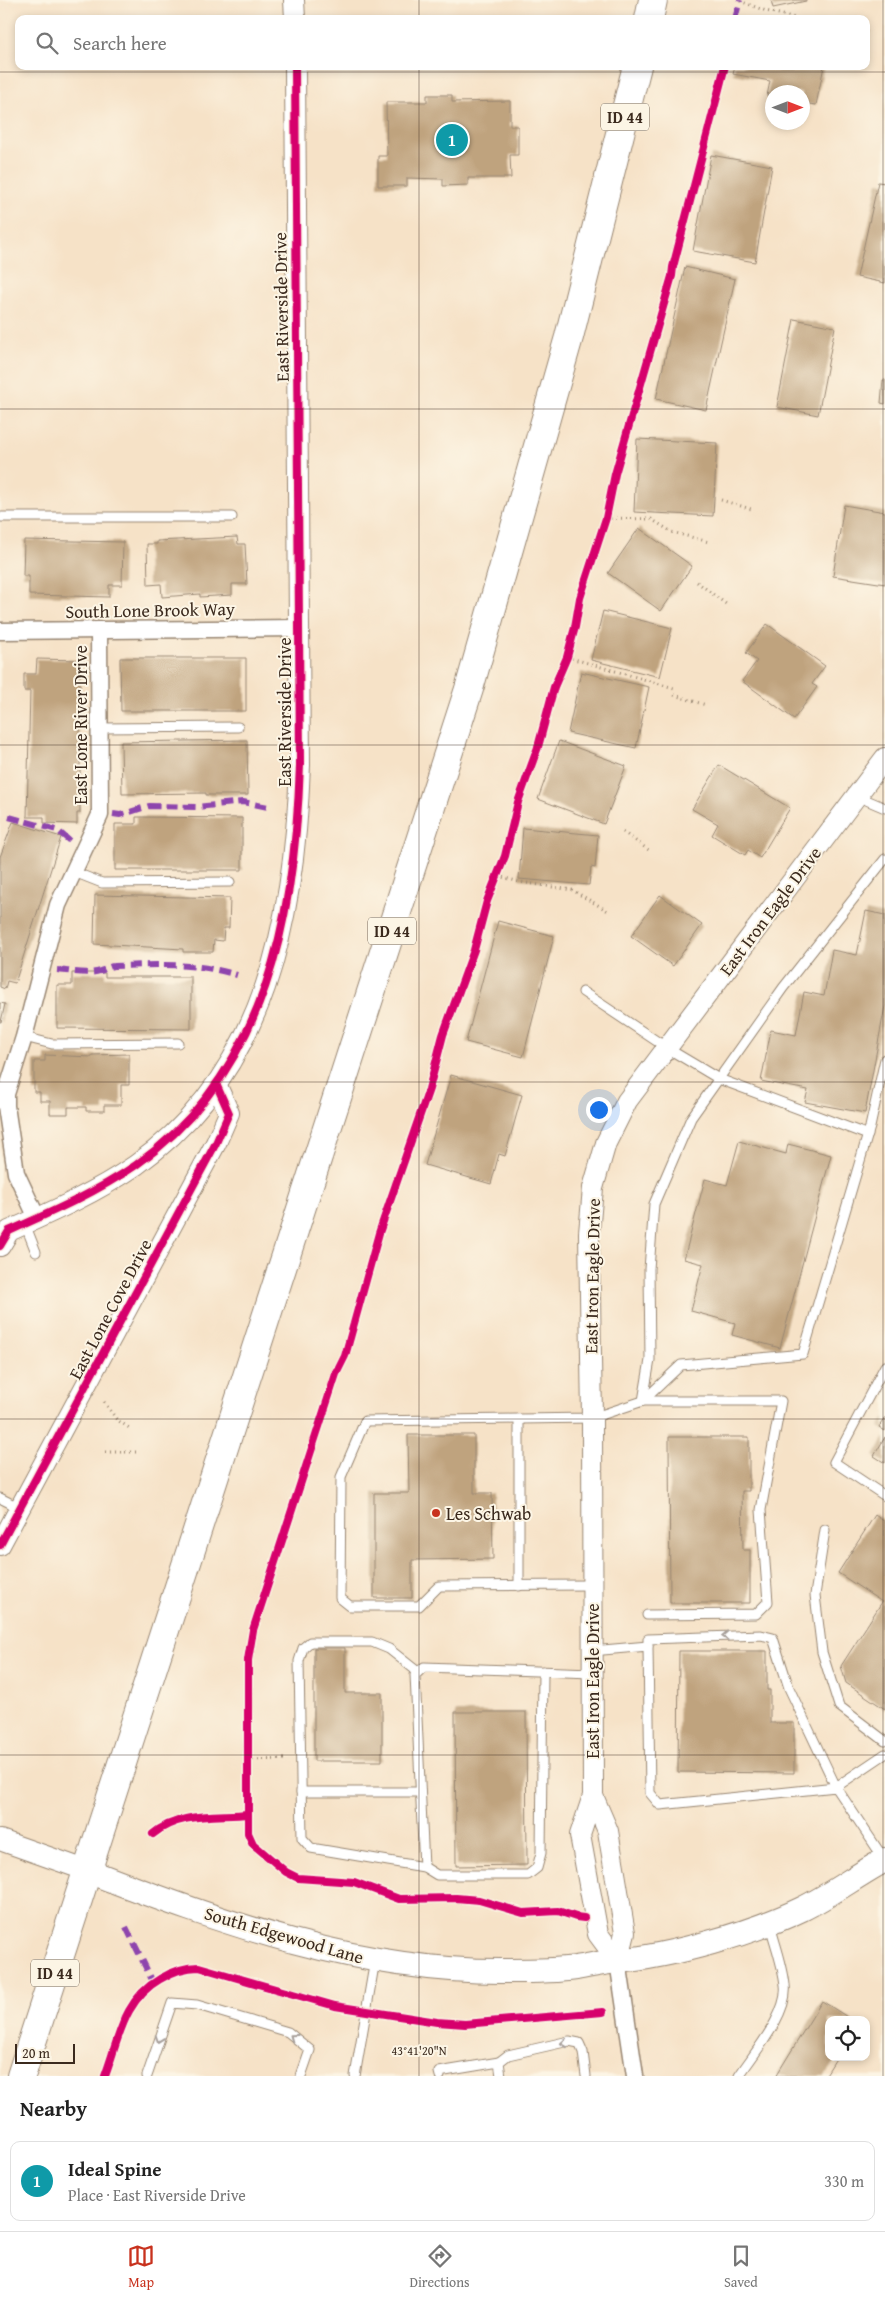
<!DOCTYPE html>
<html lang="en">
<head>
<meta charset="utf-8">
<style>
	:root { --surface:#fff; --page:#f2f2f2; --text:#222; --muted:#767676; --line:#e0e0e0; --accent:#c8321e }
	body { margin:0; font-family:"Gentium Book Plus",serif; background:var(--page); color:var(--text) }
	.controls { position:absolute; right:15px; bottom:15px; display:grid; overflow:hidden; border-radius:10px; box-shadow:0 2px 8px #0003 }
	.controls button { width:45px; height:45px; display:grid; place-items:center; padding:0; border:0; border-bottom:1px solid var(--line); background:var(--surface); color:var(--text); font:25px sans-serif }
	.compass { position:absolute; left:765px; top:85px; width:45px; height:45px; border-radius:50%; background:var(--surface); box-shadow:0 2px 8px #0003; rotate:90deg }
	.scale { position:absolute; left:15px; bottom:12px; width:60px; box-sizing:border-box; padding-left:5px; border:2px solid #3b2a1e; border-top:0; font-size:14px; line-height:18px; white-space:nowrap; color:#3b2a1e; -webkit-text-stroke:4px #fcf5e5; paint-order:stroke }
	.you { position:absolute; left:598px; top:1109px; width:18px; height:18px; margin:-12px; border:4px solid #fff; border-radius:50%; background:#1a73e8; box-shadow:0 0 0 8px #1a73e833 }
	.badge { display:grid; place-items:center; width:32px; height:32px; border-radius:50%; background:var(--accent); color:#fff; font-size:16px; font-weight:700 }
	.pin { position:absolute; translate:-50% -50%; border:2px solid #fff; box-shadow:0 1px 5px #0006 }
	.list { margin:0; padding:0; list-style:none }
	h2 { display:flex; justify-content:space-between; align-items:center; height:65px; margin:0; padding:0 20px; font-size:21px }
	h2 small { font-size:16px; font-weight:400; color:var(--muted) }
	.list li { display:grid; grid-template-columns:32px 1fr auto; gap:15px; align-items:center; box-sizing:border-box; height:80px; margin:0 10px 10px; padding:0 10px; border:1px solid var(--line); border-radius:10px }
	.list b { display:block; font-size:19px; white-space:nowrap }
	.list p { margin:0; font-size:16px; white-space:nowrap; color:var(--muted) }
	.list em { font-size:16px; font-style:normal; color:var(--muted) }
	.icon { flex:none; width:28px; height:28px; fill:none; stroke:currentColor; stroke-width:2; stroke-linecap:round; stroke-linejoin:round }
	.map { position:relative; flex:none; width:885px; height:2076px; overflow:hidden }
	.search { position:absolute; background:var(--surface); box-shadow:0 2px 8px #0003; left:15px; right:15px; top:15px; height:55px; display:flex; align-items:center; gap:12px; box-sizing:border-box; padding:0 18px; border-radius:10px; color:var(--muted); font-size:19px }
	.sheet { height:155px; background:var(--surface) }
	nav { display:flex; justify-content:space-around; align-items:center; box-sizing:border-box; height:70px; border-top:1px solid var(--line); background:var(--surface); font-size:14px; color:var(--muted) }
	nav a { display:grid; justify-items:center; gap:2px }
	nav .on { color:var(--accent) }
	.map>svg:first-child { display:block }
</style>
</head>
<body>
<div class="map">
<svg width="885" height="2076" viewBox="0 0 885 2076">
	<rect width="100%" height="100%" fill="#fcf5e5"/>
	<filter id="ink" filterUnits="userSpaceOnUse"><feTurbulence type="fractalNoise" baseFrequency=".02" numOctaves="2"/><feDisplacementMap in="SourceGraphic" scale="10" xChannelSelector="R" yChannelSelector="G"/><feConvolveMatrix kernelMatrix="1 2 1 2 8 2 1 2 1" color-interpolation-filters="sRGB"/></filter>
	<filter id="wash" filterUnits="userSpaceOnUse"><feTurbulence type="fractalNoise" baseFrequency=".0096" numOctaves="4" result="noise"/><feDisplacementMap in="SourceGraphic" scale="20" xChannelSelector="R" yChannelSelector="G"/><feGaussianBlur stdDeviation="1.12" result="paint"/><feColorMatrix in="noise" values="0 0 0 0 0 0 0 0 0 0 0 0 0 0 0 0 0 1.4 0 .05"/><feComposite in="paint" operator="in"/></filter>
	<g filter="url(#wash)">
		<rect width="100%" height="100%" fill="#f6e2c7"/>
		<g id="blocks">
			<g fill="#bfa37e">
				<path d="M771 0H806V1L773 8Z"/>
				<path d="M735 66H824L816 105 802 103V92H772V97L767 96 770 81 733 74Z"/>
				<path d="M427 95H452V102L510 101V126H518V155H510L511 178H468V185L443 186V179L407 178V186H378V156H387L386 102H427Z"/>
				<path d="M711 155 772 166 755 262 693 251Z"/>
				<path d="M878 182 885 183V283L857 277Z"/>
				<path d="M685 267 735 279 706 410 656 399Z"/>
				<path d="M794 319 835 327 818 415 777 407Z"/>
				<path d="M883 380H885V404L881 403Z"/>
				<path d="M637 439 717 443 713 516 634 512Z"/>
				<path d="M844 505 885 512V584L833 576Z"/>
				<path d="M639 528 692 566 661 611 608 573Z"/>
				<path d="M237 537 238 544H245L247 584H232V595L200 597V594L162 597 161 584 148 585 147 544H157V541Z"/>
				<path d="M24 540 123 542 122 585H109V597L29 595V576H23Z"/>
				<path d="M603 611 672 628 660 677 591 660Z"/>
				<path d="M767 624 825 666 812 684 817 687 794 719 742 681 757 661 746 653Z"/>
				<path d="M120 658H246V711H121Z"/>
				<path d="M37 659 80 660V813H77V824L44 823V817H27L30 691H24V674H36Z"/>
				<path d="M581 672 649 687 636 748 568 733Z"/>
				<path d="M247 740 248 795H206V793L122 794 121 742Z"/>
				<path d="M559 741 626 766 604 824 538 799Z"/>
				<path d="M719 765 790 808 760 858 748 850 745 855 712 835 718 824 692 809Z"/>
				<path d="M136 817 242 818V870H115V824H136Z"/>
				<path d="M13 822 61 837 15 983 7 981 5 989 0 987V857Z"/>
				<path d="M523 828 598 835 595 868 591 867 589 885 519 879Z"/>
				<path d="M95 895 230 898 229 928H224L223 941 214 940 213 952H183V949L94 944Z"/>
				<path d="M660 895 702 925 673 966 631 936Z"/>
				<path d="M866 911 885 915V1006L865 1113 805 1102 808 1090 761 1081 771 1030 796 1035 804 992 824 996 832 950 857 955Z"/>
				<path d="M498 921 554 936 523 1057 466 1042Z"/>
				<path d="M72 973H105V977H191V1029L57 1028V985H72Z"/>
				<path d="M0 1003 5 1004 1 1022H0Z"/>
				<path d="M129 1054V1085H121V1105H104V1111H86V1107H68V1114H50V1101H40V1092H34V1061H45V1055L92 1057V1055Z"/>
				<path d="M451 1075 522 1095 505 1156 499 1154 491 1184 425 1165Z"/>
				<path d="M739 1141 786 1154 788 1144 831 1155 780 1348 732 1335 735 1323 691 1311 703 1264 684 1259 705 1179 727 1185Z"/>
				<path d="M885 1417V1431L879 1427Z"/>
				<path d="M408 1435H474V1493H492L493 1559 412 1560V1598H374V1493H409Z"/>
				<path d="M669 1437H749V1491H742L743 1550H750V1603H670Z"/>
				<path d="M885 1437V1463L874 1456Z"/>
				<path d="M875 1515 885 1522V1709L846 1683 841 1666 882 1602 838 1573Z"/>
				<path d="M314 1648H345V1693H382V1761H314Z"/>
				<path d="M679 1651H767V1690H770V1723H794V1773L678 1772Z"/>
				<path d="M455 1712H526L527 1865 456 1866Z"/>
				<path d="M822 2001 852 2020H829V2057H837L825 2076H776Z"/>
			</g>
		</g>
	</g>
	<g filter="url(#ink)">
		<use href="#blocks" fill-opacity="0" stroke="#988672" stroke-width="1"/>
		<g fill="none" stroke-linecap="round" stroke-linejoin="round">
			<g stroke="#988672" stroke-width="11">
				<g id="service">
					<path d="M0 517H232"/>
					<path d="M100 728 238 727"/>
					<path d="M857 796 885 808"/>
					<path d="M74 872 102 883 230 882"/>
					<path d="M583 992 667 1048 719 1079 868 1135"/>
					<path d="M24 1037 52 1044 178 1043"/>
					<path d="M25 1224 36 1252"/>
					<path d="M885 1366 834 1462 885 1496"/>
					<path d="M519 1419V1586"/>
					<path d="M0 1498 20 1508"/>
					<path d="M825 1530 815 1595 822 1652 839 1706 885 1741"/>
					<path d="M591 1585 439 1586 419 1606H350L340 1598 341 1477 365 1421 592 1418 643 1401 681 1365 803 1354 870 1127 885 1059"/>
					<path d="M647 1615 756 1614 768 1602 761 1510 781 1401H643L650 1360 649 1269 654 1204 691 1118 783 988 885 859"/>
					<path d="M648 1646V1639L761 1635 773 1638 789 1688 836 1787 885 1754"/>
					<path d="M592 1651 648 1646 650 1793 660 1805 836 1787 884 1859"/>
					<path d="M418 1672 389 1649 372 1642H310L303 1648 299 1661 302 1838 311 1848 424 1867 437 1875H528L537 1868 541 1853 543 1671"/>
					<path d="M301 1792H420"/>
					<path d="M424 1867 415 1675 424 1667 592 1673"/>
					<path d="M499 2062 508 2055 569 2041 579 2043 583 2052 586 2076"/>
					<path d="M147 2076 172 2003 197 2005 288 2032 310 2050 301 2076"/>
					<path d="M355 2076 375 1960"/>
					<path d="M440 2076 439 2072 499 2062 501 2076"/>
					<path d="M739 2076C754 2053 789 2013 785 1985 783 1965 775 1944 770 1925"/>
				</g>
			</g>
			<g stroke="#988672" stroke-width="19">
				<g id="minor">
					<path d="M0 631 300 628"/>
					<path d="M37 1218 16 1173 6 1106V1094L24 1037 58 905 100 815 99 630"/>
					<path d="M618 1961 635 2076"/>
				</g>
			</g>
			<g stroke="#988672" stroke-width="22">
				<g id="tertiary">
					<path d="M294 0 295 19"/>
					<path d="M0 1246 9 1231C52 1212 97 1192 136 1165 267 1072 295 915 300 765L295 66"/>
					<path d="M0 1545 216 1143 229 1113 217 1086"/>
					<path d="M593 1796 592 1418 589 1233 593 1188 606 1143 627 1101 885 758"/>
					<path d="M593 1796 608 1831 625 1933 618 1961 598 1934 580 1835Z"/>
					<path d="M0 1840 88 1871"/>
				</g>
			</g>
			<g stroke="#988672" stroke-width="26">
				<path id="secondary" d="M88 1871C223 1923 362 1973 509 1971 531 1971 554 1971 576 1968 590 1966 604 1962 617 1961 673 1956 752 1933 802 1909 831 1895 857 1875 885 1860"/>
			</g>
			<g stroke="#988672" stroke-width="30">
				<g id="trunk">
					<path d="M649 19 653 0"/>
					<path d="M21 2076 469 689 569 337 637 66"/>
				</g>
			</g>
			<g stroke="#988672" stroke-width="3" stroke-dasharray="1 4" stroke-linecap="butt">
				<path d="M740 1 766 11 800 19"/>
				<path d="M866 32 867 33"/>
				<path d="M721 500 751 509"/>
				<path d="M606 518 651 519 672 532 709 542"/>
				<path d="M697 582 726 604"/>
				<path d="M567 657 674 688"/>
				<path d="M674 695 706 705"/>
				<path d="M623 832 650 851"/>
				<path d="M498 876 520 882 572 890 608 911"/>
				<path d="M104 1402 117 1420 131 1429"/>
				<path d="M105 1452H138"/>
				<path d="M248 1760 287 1759"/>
			</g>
			<use href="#service" stroke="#fff" stroke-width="9"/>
			<use href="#minor" stroke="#fff" stroke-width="16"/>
			<use href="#tertiary" stroke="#fff" stroke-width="20"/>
			<use href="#secondary" stroke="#fff" stroke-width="24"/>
			<use href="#trunk" stroke="#fff" stroke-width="28"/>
			<g stroke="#8e44ad" stroke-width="6" stroke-dasharray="12 6" stroke-linecap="butt">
				<path d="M735 19 740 0"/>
				<path d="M113 814 120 815 149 806 196 807 243 802 268 807"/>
				<path d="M9 817 57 830 72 843"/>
				<path d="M57 970C70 971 87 975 100 971 105 970 109 966 114 966 159 965 194 962 237 975"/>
				<path d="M126 1927 153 1982"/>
			</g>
			<g stroke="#fcf5e5" stroke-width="11">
				<g id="cycleway">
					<path d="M0 1246 9 1231C52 1212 97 1192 136 1165 267 1072 295 915 300 765L295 66"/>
					<path d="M0 1545 216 1143 229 1113 217 1086"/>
					<path d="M153 1834C179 1812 215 1817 248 1814"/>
					<path d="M584 1918 576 1917 558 1911 523 1913 479 1900 456 1898 399 1899 354 1882 298 1878 286 1872 253 1844 248 1833V1660L253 1630 336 1374 345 1356 379 1233 429 1089 443 1035 474 950 487 901 505 856 518 802 538 747 554 687 567 657 575 627 580 598 606 518 615 474 672 276 673 267 725 66"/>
					<path d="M105 2076C119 2039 123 2000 160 1979 173 1971 184 1967 199 1967L335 2006 437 2022 465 2024 603 2012"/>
				</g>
			</g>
			<use href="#cycleway" stroke="#d6006c" stroke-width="8"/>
		</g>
		<defs><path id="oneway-chevron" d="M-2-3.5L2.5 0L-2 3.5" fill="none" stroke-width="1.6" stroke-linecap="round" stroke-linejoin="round" transform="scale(1.25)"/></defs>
		<g stroke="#a79f9a">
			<use href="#oneway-chevron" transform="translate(725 1636) rotate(178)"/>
			<use href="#oneway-chevron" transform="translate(293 2037) rotate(-144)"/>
			<use href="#oneway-chevron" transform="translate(159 2039) rotate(109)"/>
			<use href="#oneway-chevron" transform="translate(564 2043) rotate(174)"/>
		</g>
	</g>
	<path fill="none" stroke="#3b2a1e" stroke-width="1" stroke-opacity="0.45" d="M419 0V19M883 0V2076M419 66V2076M0 72H885M0 409H885M0 745H885M0 1082H885M0 1419H885M0 1755H885"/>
	<circle fill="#c8321e" stroke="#fcf5e5" stroke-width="2" cx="436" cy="1513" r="5"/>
	<g text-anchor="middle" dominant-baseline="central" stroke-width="4" stroke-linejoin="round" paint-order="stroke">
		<g fill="#fcf5e5" stroke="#75675a" stroke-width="1">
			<rect x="601" y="103.5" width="48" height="27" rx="4"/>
			<rect x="368" y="917.5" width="48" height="27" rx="4"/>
			<rect x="31" y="1959.5" width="48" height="27" rx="4"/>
		</g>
		<g font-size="16" font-weight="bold" fill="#3b2a1e">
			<text x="625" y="117">ID 44</text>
			<text x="392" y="931">ID 44</text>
			<text x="55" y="1973">ID 44</text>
		</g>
		<g font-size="18" fill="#3b2a1e" stroke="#fcf5e5">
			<text transform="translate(281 307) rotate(-91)">East Riverside Drive</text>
			<text transform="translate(150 610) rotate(-1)">South Lone Brook Way</text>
			<text transform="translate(284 712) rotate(-90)">East Riverside Drive</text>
			<text transform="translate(80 725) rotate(-90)">East Lone River Drive</text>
			<text transform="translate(770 911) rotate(-53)">East Iron Eagle Drive</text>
			<text transform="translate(592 1276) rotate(-89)">East Iron Eagle Drive</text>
			<text transform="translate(110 1309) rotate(-62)">East Lone Cove Drive</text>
			<text transform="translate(592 1681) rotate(-90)">East Iron Eagle Drive</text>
			<text transform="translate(284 1935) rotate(16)">South Edgewood Lane</text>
		</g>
		<g font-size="18" fill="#3b2a1e" stroke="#fcf5e5" text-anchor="start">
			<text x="446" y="1513">Les Schwab</text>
		</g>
	</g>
	<g font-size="12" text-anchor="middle" fill="#3b2a1e" stroke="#fcf5e5" stroke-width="4" stroke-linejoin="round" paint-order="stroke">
		<text x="419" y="2055">43°41'20"N</text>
	</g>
</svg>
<div class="controls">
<button><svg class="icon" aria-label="locate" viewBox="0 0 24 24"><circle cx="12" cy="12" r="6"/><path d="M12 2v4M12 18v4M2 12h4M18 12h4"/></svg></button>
</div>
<svg class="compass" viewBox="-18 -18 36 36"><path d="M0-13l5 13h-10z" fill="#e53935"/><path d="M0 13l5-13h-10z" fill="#767676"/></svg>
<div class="scale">20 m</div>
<div class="you"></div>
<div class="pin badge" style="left:452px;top:140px;background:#0f9aa8">1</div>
<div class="search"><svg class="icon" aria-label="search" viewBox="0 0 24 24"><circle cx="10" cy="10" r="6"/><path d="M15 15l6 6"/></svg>Search here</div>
</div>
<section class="sheet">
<h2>Nearby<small></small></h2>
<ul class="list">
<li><span class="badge" style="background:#0f9aa8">1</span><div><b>Ideal Spine</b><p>Place · East Riverside Drive</p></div><em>330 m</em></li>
</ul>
</section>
<nav>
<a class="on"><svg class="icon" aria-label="map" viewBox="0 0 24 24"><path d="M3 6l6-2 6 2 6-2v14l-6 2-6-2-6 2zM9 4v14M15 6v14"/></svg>Map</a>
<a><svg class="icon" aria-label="directions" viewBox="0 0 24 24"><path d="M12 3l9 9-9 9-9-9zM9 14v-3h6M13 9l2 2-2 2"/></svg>Directions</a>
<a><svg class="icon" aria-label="saved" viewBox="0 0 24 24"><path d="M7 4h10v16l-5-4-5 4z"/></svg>Saved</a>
</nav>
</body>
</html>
